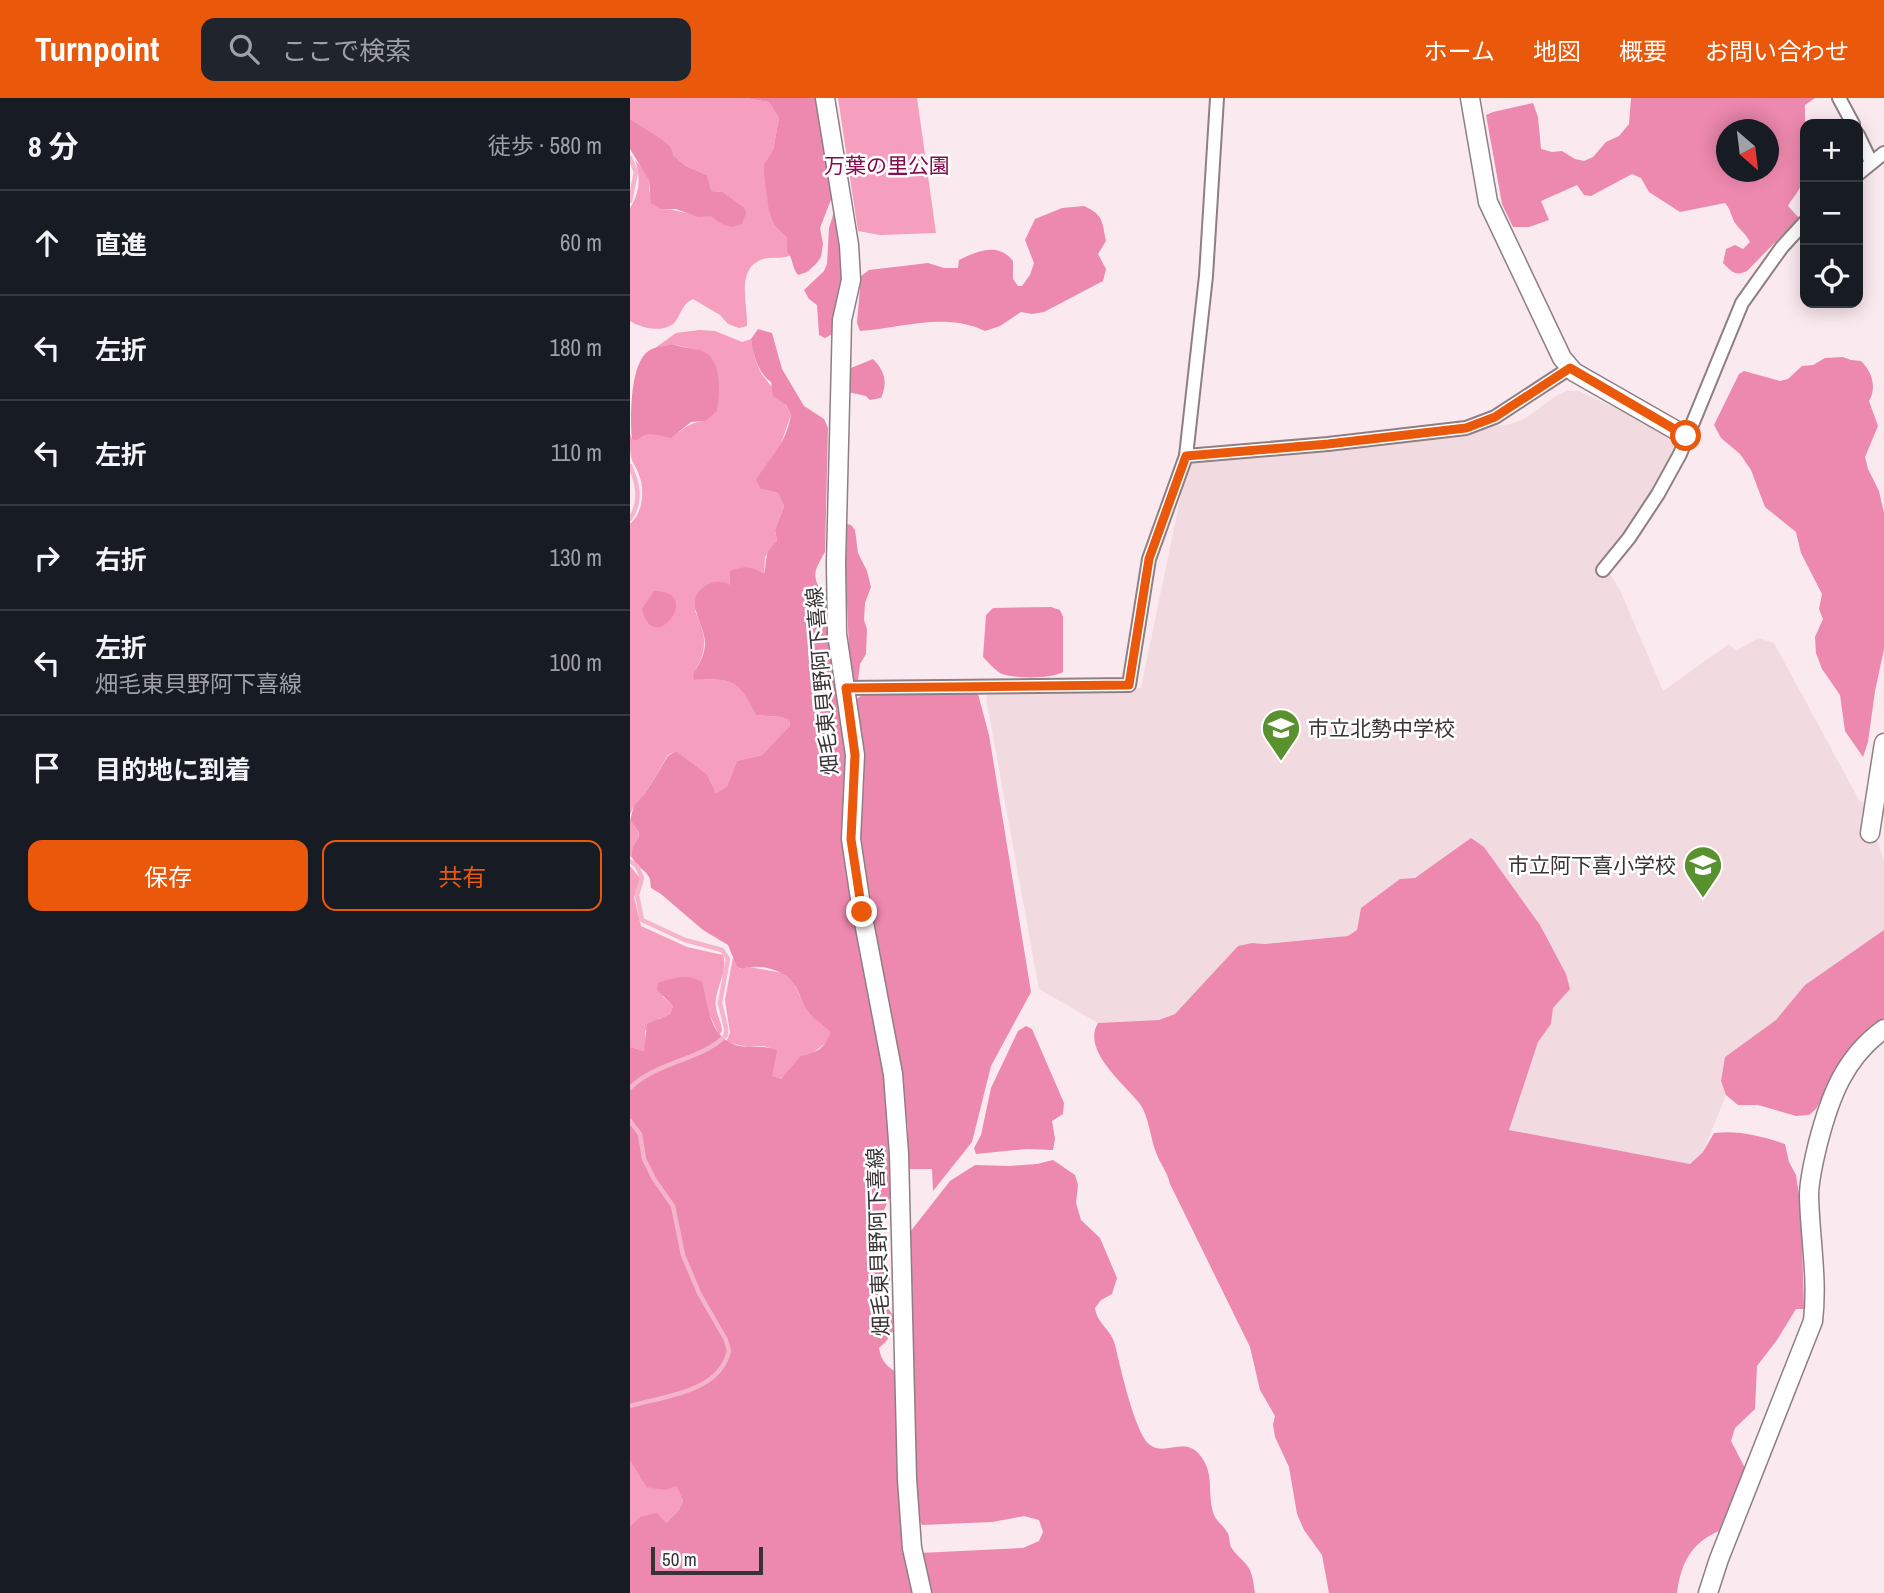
<!DOCTYPE html>
<html lang="ja">
<head>
<meta charset="utf-8">
<style>
	:root { --surface:#171b24; --page:#20242c; --text:#f1f3f6; --muted:#9ea1a6; --line:#363941; --accent:#ea580c }
	body { margin:0; font-family:"Archivo Narrow","Noto Sans JP",sans-serif; background:var(--page); color:var(--text) }
	.controls { position:absolute; right:21px; top:21px; display:grid; overflow:hidden; border-radius:14px; box-shadow:0 4px 18px #0003 }
	.controls button { width:63px; height:63px; display:grid; place-items:center; padding:0; border:0; border-bottom:2px solid var(--line); background:var(--surface); color:var(--text); font:35px sans-serif }
	.compass { position:absolute; left:1086px; top:21px; width:63px; height:63px; border-radius:50%; background:var(--surface); box-shadow:0 4px 18px #0003; rotate:152deg }
	.scale { position:absolute; left:21px; bottom:18px; width:112px; box-sizing:border-box; padding-left:7px; border:4px solid #383234; border-top:0; font-size:19px; line-height:24px; white-space:nowrap; color:#383234; -webkit-text-stroke:5px #fff; paint-order:stroke }
	.stop { position:absolute; width:21px; height:21px; margin:-16px; border:5px solid #ea580c; border-radius:50%; background:#fff }
	.stop.end { background:#ea580c; border-color:#fff; box-shadow:0 2px 7px #0008 }
	.list { margin:0; padding:0; list-style:none }
	h2 { display:flex; justify-content:space-between; align-items:center; height:91px; margin:0; padding:0 28px; font-size:30px }
	h2 small { font-size:23px; font-weight:400; color:var(--muted) }
	.list li { display:grid; grid-template-columns:46px 1fr auto; gap:21px; align-items:center; box-sizing:border-box; height:105px; padding:0 28px; border-top:2px solid var(--line) }
	.list b { display:block; font-size:26px; white-space:nowrap }
	.list p { margin:0; font-size:23px; white-space:nowrap; color:var(--muted) }
	.list em { font-size:23px; font-style:normal; color:var(--muted) }
	.actions { display:flex; gap:14px; padding:21px 28px }
	.actions a { flex:1; padding:16px 0; border:2px solid var(--accent); border-radius:14px; text-align:center; font-size:24px; color:var(--accent) }
	.actions .main { background:var(--accent); color:#fff }
	.icon { flex:none; width:38px; height:38px; fill:none; stroke:currentColor; stroke-width:2; stroke-linecap:round; stroke-linejoin:round }
	.map { position:relative; flex:none; width:1254px; height:1495px; overflow:hidden }
	header { display:flex; align-items:center; gap:42px; box-sizing:border-box; height:98px; padding:0 35px; background:var(--accent); color:#fff }
	header strong { font-size:33px }
	nav { display:flex; gap:38px; margin-inline-start:auto; font-size:24px }
	.search { width:490px; height:63px; background:var(--page); display:flex; align-items:center; gap:18px; box-sizing:border-box; padding:0 24px; border-radius:14px; color:var(--muted); font-size:26px }
	main { display:flex }
	aside { flex:1; background:var(--surface) }
	.map>svg:first-child { display:block }
</style>
</head>
<body>
<header>
<strong>Turnpoint</strong>
<div class="search"><svg class="icon" aria-label="search" viewBox="0 0 24 24"><circle cx="10" cy="10" r="6"/><path d="M15 15l6 6"/></svg>ここで検索</div>
<nav><a>ホーム</a><a>地図</a><a>概要</a><a>お問い合わせ</a></nav>
</header>
<main>
<aside>
<h2>8 分<small>徒歩 · 580 m</small></h2>
<ul class="list">
<li><svg class="icon" aria-label="ahead" viewBox="0 0 24 24"><path d="M12 20V5M6 11l6-6 6 6"/></svg><div><b>直進</b></div><em>60 m</em></li>
<li><svg class="icon" aria-label="left" viewBox="0 0 24 24"><path d="M17 20v-9H6M10 6l-5 5 5 5"/></svg><div><b>左折</b></div><em>180 m</em></li>
<li><svg class="icon" aria-label="left" viewBox="0 0 24 24"><path d="M17 20v-9H6M10 6l-5 5 5 5"/></svg><div><b>左折</b></div><em>110 m</em></li>
<li><svg class="icon" aria-label="right" viewBox="0 0 24 24"><path d="M7 20v-9h11M14 6l5 5-5 5"/></svg><div><b>右折</b></div><em>130 m</em></li>
<li><svg class="icon" aria-label="left" viewBox="0 0 24 24"><path d="M17 20v-9H6M10 6l-5 5 5 5"/></svg><div><b>左折</b><p>畑毛東貝野阿下喜線</p></div><em>100 m</em></li>
<li><svg class="icon" aria-label="arrive" viewBox="0 0 24 24"><path d="M6 21V4h12l-3 4 3 4H6"/></svg><div><b>目的地に到着</b></div></li>
</ul>
<div class="actions"><a class="main">保存</a><a>共有</a></div>
</aside>
<div class="map">
<svg width="1254" height="1495" viewBox="0 0 1254 1495">
	<rect width="100%" height="100%" fill="#fae9ef"/>
	<path fill="#f2dae1" d="M937 293H949L1046 339 1050 346 1013 430 1004 442 974 466 989 490 1033 593 1099 546 1106 553 1128 540 1144 545 1229 702 1236 706 1231 731 1239 745 1247 742 1254 763V832L1175 887 1146 922 1095 959 1091 983 1096 997 1073 1054 1060 1066 879 1032 908 944 921 926 923 910 940 890 910 827 854 749 841 741 785 780 770 781 731 810 727 833 718 838 635 846 622 845 608 848 545 916 529 922 468 925 409 891 356 600 359 593 511 590 557 367 564 363 881 326 896 320 927 297Z"/>
	<g fill="#f69ebe">
		<path d="M0 0H116L139 4 149 20 143 52 134 66V76L145 128 157 140V152L161 157C151 162 143 158 133 161 105 170 118 207 117 228L109 230 98 226 90 217 63 201C51 207 52 215 45 224 34 236 11 230 0 223V110C10 94 11 80 5 62L14 72 19 82V93L31 111C48 111 63 119 80 118L85 121 114 109 93 94 80 93 77 77 56 68 44 58 41 49 32 41 0 21Z"/>
		<path d="M208 0H287L306 135 250 137 228 133Z"/>
		<path d="M69 232 85 233 112 244 121 241C123 252 126 270 134 279 144 292 154 302 161 317L149 351 133 371 131 391 148 395 154 408 145 432 147 443 135 459 134 476 100 488 65 513C77 539 78 552 63 576L65 582C105 580 108 583 126 617L151 619 159 622 160 629 132 657 107 663 97 688 86 695 77 676 46 653 38 657 16 694 4 707 0 717V426C14 414 15 390 8 374 6 369 2 364 1 359 0 352 0 343 0 336L2 341 21 334C53 346 47 325 75 323L72 253 42 246 25 250 46 235Z"/>
		<path d="M0 723C19 743 1 741 3 761L0 758Z"/>
		<path d="M0 768 10 780 4 799 11 828 57 849 93 857C99 875 83 892 86 910 87 918 92 925 92 933L89 937 77 911 76 900 32 898 43 908 40 916 28 921 15 933 16 948 14 953 0 949Z"/>
		<path d="M103 859 107 869 111 871 119 869 152 875 163 884 178 914 200 934 198 943 150 981 141 978 146 952 134 948 118 949 96 944 100 935 95 902Z"/>
		<path d="M0 1363 16 1389 46 1388 53 1403 49 1412 36 1425 10 1419 0 1428Z"/>
	</g>
	<g fill="#ed88ae" fill-rule="evenodd">
		<path d="M116 0H188L202 99 190 130 193 146 191 159 186 166 177 174 168 177C162 170 163 160 157 153V140L145 128 139 113 134 76V66L143 52 149 20 139 4Z"/>
		<path d="M1001 0H1185L1175 7V83H1172C1171 92 1162 100 1158 108L1169 120 1117 173C1105 179 1101 173 1093 165L1096 151 1105 147 1113 151 1120 144C1115 134 1106 129 1103 121 1100 114 1100 111 1095 105L1050 114 1019 94 1011 80 1002 76 961 98 954 97 947 87 911 103 919 122 899 129H883L872 106 856 17 863 14 903 5 908 19 911 51 922 54 932 53 945 61 954 63 963 59 976 44 989 38 999 26ZM1097 32H1139V74H1097Z"/>
		<path d="M0 21 32 41 41 49 44 58 56 68 77 77 81 93 93 94 114 109 116 115 112 126 103 129 94 127 80 118 68 119 46 111H31L21 105 19 82 0 51Z"/>
		<path d="M454 108C474 117 472 124 476 143L468 156 476 171 473 183 414 214 402 216 391 214 370 228 355 233C314 214 273 230 230 233L227 225 231 178 239 172 298 165 314 170H328L329 162C348 153 368 144 383 163V181L388 188H392L400 177 404 165 395 142 405 121 432 110Z"/>
		<path d="M204 114 213 163 206 234 195 240 189 237 187 207 179 201 174 192 194 173 197 166 199 130Z"/>
		<path d="M128 231 142 235 152 271 174 308 194 321 198 330 195 454C184 473 180 479 196 499L215 658 213 706 215 753 253 972 259 1023 263 1093 253 1114 251 1123 253 1139 248 1154C252 1164 261 1174 260 1185 259 1191 256 1196 256 1202 256 1209 259 1211 262 1216 271 1229 258 1242 249 1250 251 1262 256 1268 266 1274L272 1451 282 1495H0V1428L10 1419 27 1415 36 1425 49 1412 53 1403 46 1388 35 1392 16 1389 0 1363V949L14 953 17 926 40 916 43 908 27 892 28 885C44 880 57 875 72 884 80 915 80 948 120 949 130 949 136 948 147 952L142 978 151 981 171 958C185 956 197 949 200 934 193 927 185 922 179 915 172 907 170 893 163 885 153 871 127 865 112 871L107 869 98 847 73 832 31 796 21 790C20 786 21 782 19 779 15 771 3 767 2 757 2 739 19 743 0 723L4 707 16 694 38 658 46 653 77 676 86 695 97 688 107 663 132 657 160 628 159 622 151 619 126 617C108 583 105 580 64 582L63 576C69 566 75 557 75 545 75 526 53 503 74 489 83 483 90 482 100 487V473C113 468 121 468 134 476 138 460 133 456 147 443L145 432 154 408 148 395 131 391 126 382C140 358 155 349 161 317L156 307 143 298 141 284C128 275 123 256 121 241Z"/>
		<path d="M42 246C51 249 60 250 70 252 93 259 90 295 87 313L75 323 61 324 41 340C27 338 19 331 7 342L2 341C0 322 0 270 16 255 22 249 34 248 42 246Z"/>
		<path d="M1213 259 1221 262 1231 263C1242 274 1247 289 1239 303L1248 328 1235 359 1238 371 1249 393 1254 415V551L1245 593 1238 644 1233 659 1215 633 1210 597 1192 571 1186 555 1185 539 1193 521 1189 511 1192 496 1171 455 1166 434 1135 409 1121 372 1110 356 1091 340 1084 327 1109 276 1114 273 1150 283 1158 281 1172 268 1183 267 1195 260Z"/>
		<path d="M243 261C255 273 258 285 251 300L240 302 236 298 218 294 221 270Z"/>
		<path d="M216 426 221 427 225 432 228 455 237 473 241 489 235 505 234 522 237 531 236 556 230 566 228 583 224 582 220 576 214 433Z"/>
		<path d="M24 493C75 492 23 561 12 511Z"/>
		<path d="M421 509 430 512 433 519V574C422 581 382 581 370 575 364 571 358 564 353 559L356 517 363 510Z"/>
		<path d="M341 593 348 596 359 637 401 894 361 968 342 1044 303 1093 302 1071H277L278 1031 271 973 242 824 229 739 225 602 235 595Z"/>
		<path d="M841 740 854 749 910 827 936 876 940 891 923 910 921 926 908 944 879 1032 1060 1066 1073 1054 1084 1035C1109 1032 1131 1038 1155 1046L1159 1064 1166 1077 1171 1110 1174 1211H1166L1147 1242 1127 1268 1125 1311 1105 1330 1101 1343 1115 1370 1089 1433C1061 1445 1051 1465 1047 1495H699L692 1457 674 1432 667 1416 659 1369 645 1339 643 1327 645 1318 630 1292 620 1249 540 1086C537 1073 532 1069 527 1057 520 1041 520 1021 510 1006 496 987 451 953 468 925L529 922 545 916 608 848 622 845 635 846 718 838 727 832 731 810 770 781 785 780Z"/>
		<path d="M1254 832V923L1215 957 1186 1011 1179 1017 1166 1018 1128 1007H1108L1096 997 1091 983 1095 959 1146 922 1175 887Z"/>
		<path d="M396 928 402 931 434 1005 433 1016 422 1023 425 1041 423 1052 396 1051 346 1056 344 1050 351 1037 361 990 388 933Z"/>
		<path d="M423 1062 445 1077 448 1087 446 1105 451 1122 470 1140 487 1180 482 1196 471 1202 465 1210C467 1226 482 1232 485 1247 490 1267 505 1336 520 1347 535 1358 554 1339 569 1356 586 1376 576 1394 584 1417 587 1424 593 1427 597 1434 600 1438 599 1444 601 1449 605 1456 610 1459 615 1465 623 1473 623 1484 625 1495H300L290 1455 393 1450 409 1443 413 1434 409 1422 394 1418 362 1424 292 1427 288 1419 280 1134 320 1083 345 1067 379 1068 407 1066Z"/>
	</g>
	<g fill="none" stroke-linecap="round" stroke-linejoin="round">
		<g stroke="#f4b5ca" stroke-width="4.5">
			<path d="M0 60 6 74 0 103"/>
			<path d="M0 368C8 386 12 403 0 421"/>
			<path d="M0 763 7 768 12 780 7 797 12 822 55 842 92 852 98 861 90 905 96 930V937C73 962 27 963 0 990"/>
			<path d="M0 1023 10 1036 14 1061 24 1081 43 1108 53 1157 69 1195 96 1242 99 1253C89 1295 34 1298 0 1308"/>
		</g>
		<g stroke="#8e7f84" stroke-width="16">
			<g id="street">
				<path d="M1209 0 1223 26"/>
				<path d="M1228 37 1241 64"/>
				<path d="M1228 76 1254 55"/>
				<path d="M556 358 698 346 836 330 865 319 940 270"/>
				<path d="M973 472 999 440 1028 396 1050 356 1112 205 1152 149 1175 124"/>
				<path d="M216 590 499 587 519 461 556 358 576 178 587 0"/>
			</g>
		</g>
		<g stroke="#8e7f84" stroke-width="21">
			<g id="secondary">
				<path d="M195 0 219 147 221 182 212 222 206 465 207 536 225 657 221 741 232 814 263 976 269 1056 277 1381 282 1450 292 1495"/>
				<path d="M840 0 858 104 932 260 944 274 1056 338"/>
				<path d="M1240 735 1254 645"/>
				<path d="M1078 1495 1089 1461 1183 1223C1188 1181 1180 1140 1179 1098 1179 1081 1184 1062 1188 1045 1200 999 1214 960 1254 931"/>
			</g>
		</g>
		<use href="#street" stroke="#fff" stroke-width="12"/>
		<use href="#secondary" stroke="#fff" stroke-width="18"/>
	</g>
	<g fill="none" stroke-linecap="round" stroke-linejoin="round">
		<path stroke="#ea580c" stroke-width="9" d="M232 814 221 741 225 657 216 590 499 587 519 461 556 358 698 346 836 330 865 319 940 270 1056 338"/>
	</g>
	<defs>
		<g id="school-pin" transform="scale(2.0125)"><path d="M0 17L-7.5 6A9.5 9.5 0 1 1 7.5 6Z" fill="#58912e" stroke="#fff"/><path d="M0-5L7-2L0 1L-7-2ZM-4 1L0 2.5L4 1V4Q0 6-4 4Z" fill="#fff"/></g>
	</defs>
	<g fill-rule="evenodd">
		<use href="#school-pin" x="651" y="630"/>
		<use href="#school-pin" x="1073" y="767"/>
	</g>
	<g text-anchor="middle" dominant-baseline="central" stroke-width="5" stroke-linejoin="round" paint-order="stroke">
		<g font-size="21" fill="#870c4d" stroke="#fff">
			<text x="257" y="67">万葉の里公園</text>
		</g>
		<g font-size="21" fill="#383234" stroke="#fff">
			<text transform="translate(192 583) rotate(-95)">畑毛東貝野阿下喜線</text>
			<text transform="translate(248 1144) rotate(-92)">畑毛東貝野阿下喜線</text>
		</g>
		<g font-size="21" fill="#383234" stroke="#fff" text-anchor="start">
			<text x="678" y="630">市立北勢中学校</text>
			<text x="1046" y="767" text-anchor="end">市立阿下喜小学校</text>
		</g>
	</g>
</svg>
<div class="controls">
<button>+</button>
<button>−</button>
<button><svg class="icon" aria-label="locate" viewBox="0 0 24 24"><circle cx="12" cy="12" r="6"/><path d="M12 2v4M12 18v4M2 12h4M18 12h4"/></svg></button>
</div>
<svg class="compass" viewBox="-18 -18 36 36"><path d="M0-13l5 13h-10z" fill="#e53935"/><path d="M0 13l5-13h-10z" fill="#9ea1a6"/></svg>
<div class="scale">50 m</div>
<div class="stop" style="left:1056px;top:338px"></div>
<div class="stop end" style="left:232px;top:814px"></div>
</div>
</main>
</body>
</html>
